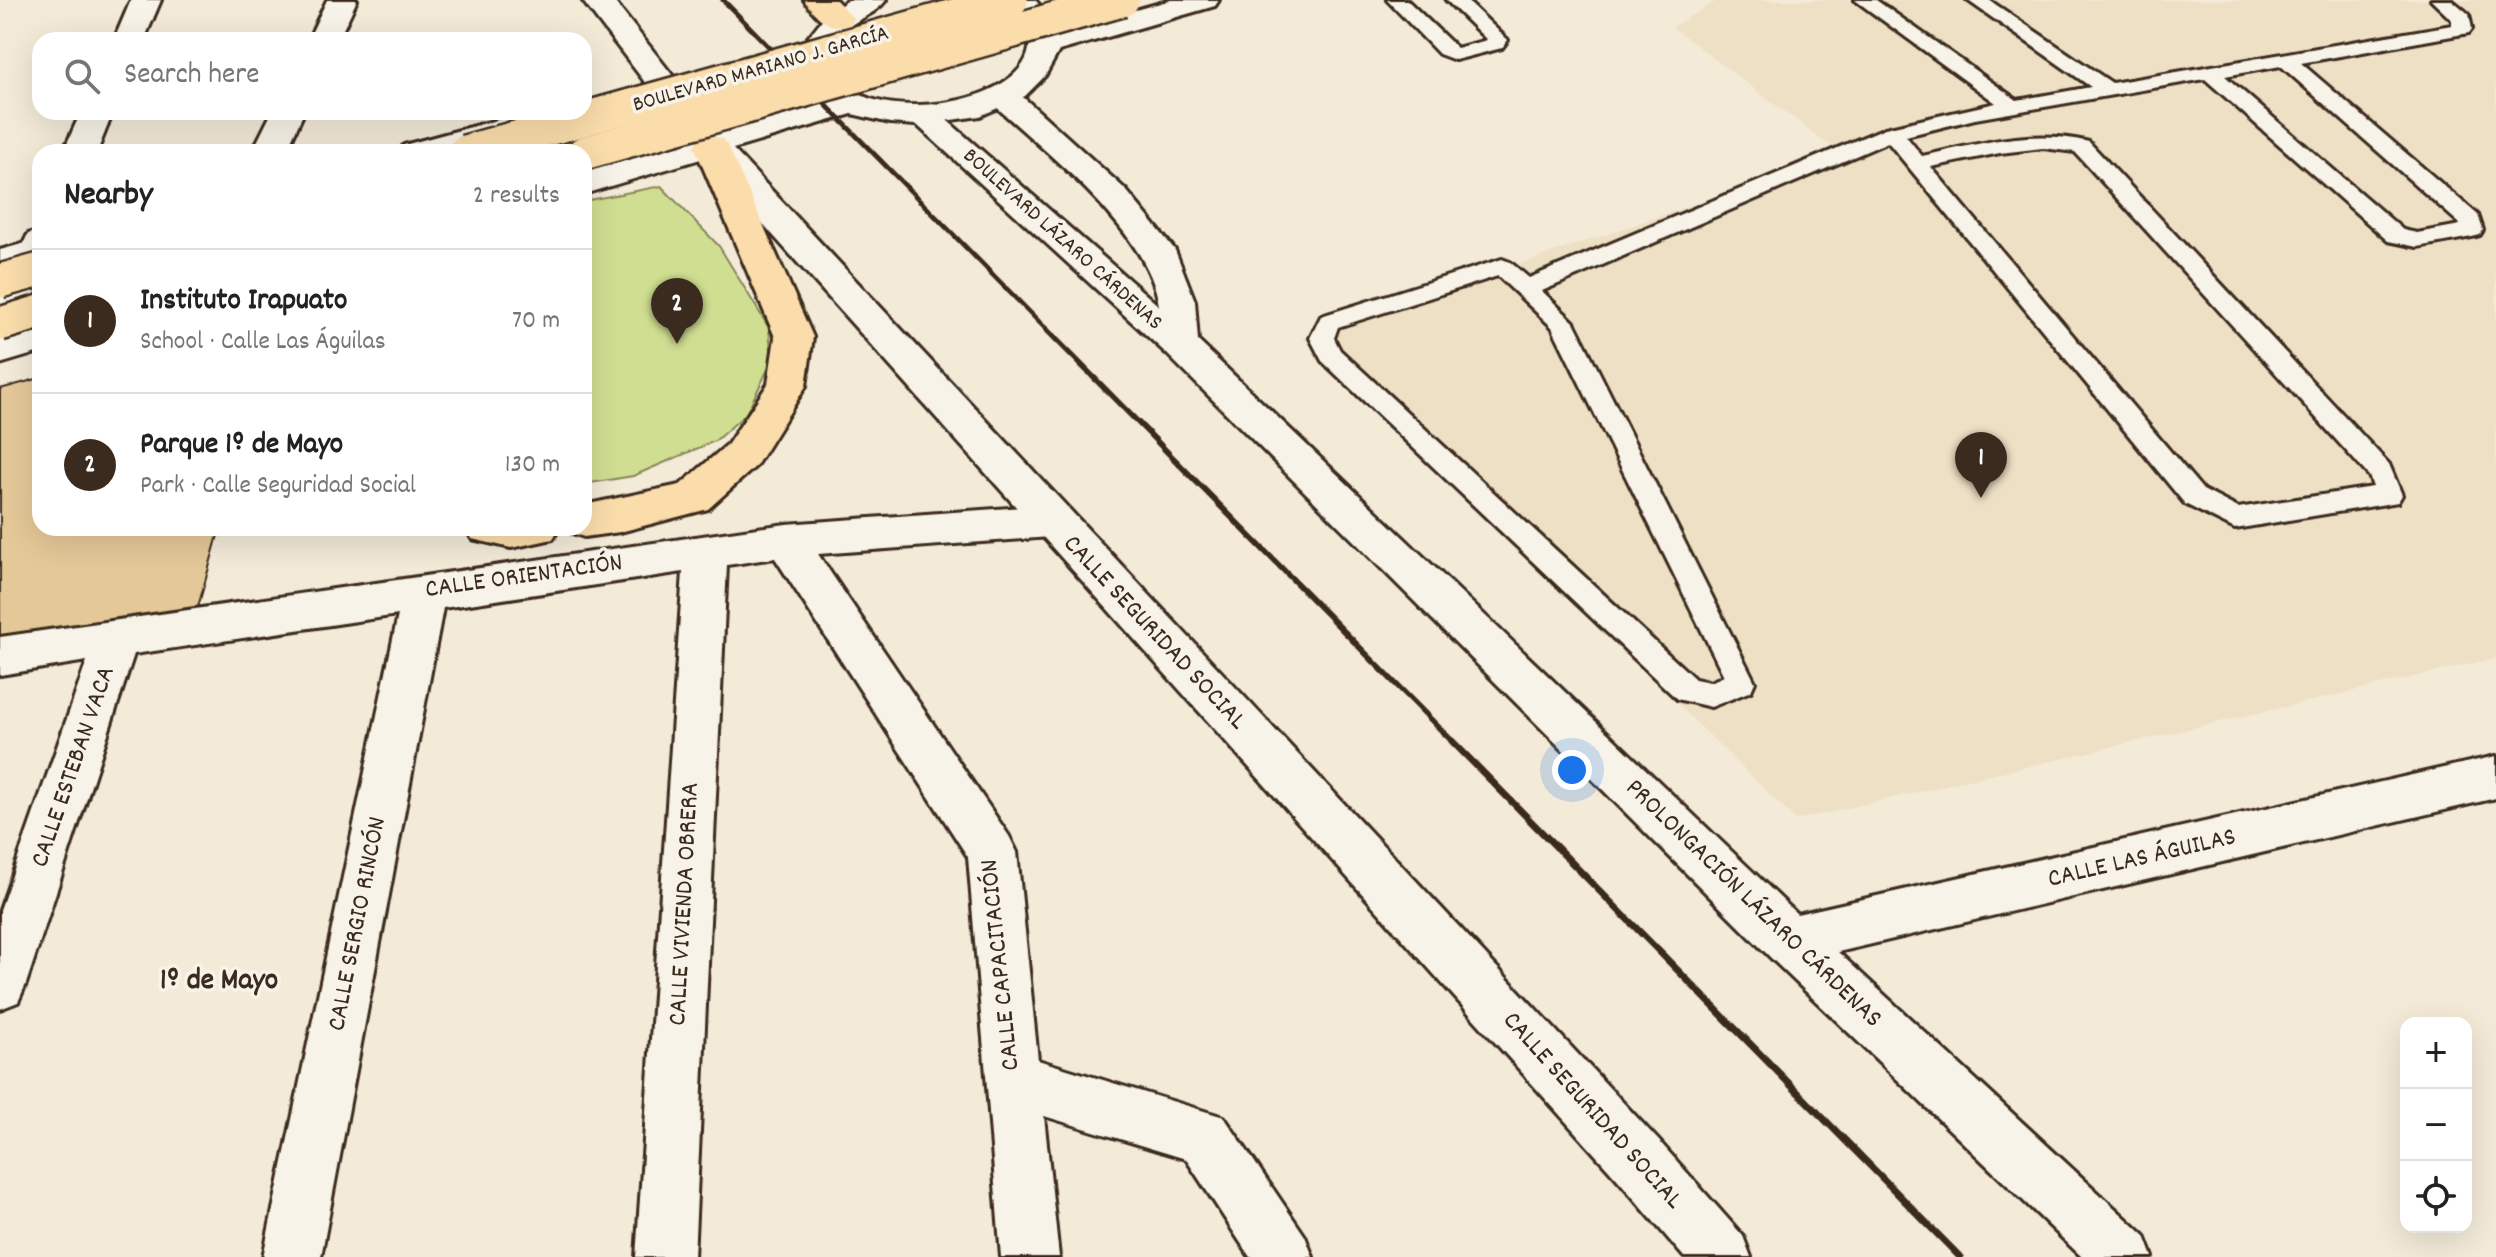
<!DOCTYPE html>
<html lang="en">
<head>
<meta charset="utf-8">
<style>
	:root { --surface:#fff; --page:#f6f6f6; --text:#222; --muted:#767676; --line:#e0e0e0; --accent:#3b2a1e }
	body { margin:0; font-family:Dekko,sans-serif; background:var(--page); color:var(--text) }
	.controls { position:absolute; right:24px; bottom:24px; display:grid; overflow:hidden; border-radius:16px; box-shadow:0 8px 32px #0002 }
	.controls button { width:72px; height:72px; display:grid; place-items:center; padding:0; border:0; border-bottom:2px solid var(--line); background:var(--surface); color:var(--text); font:40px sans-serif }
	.you { position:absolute; left:1572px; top:770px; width:28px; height:28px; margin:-20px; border:6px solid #fff; border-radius:50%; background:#1a73e8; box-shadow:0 0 0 12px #1a73e833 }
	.badge { display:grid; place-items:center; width:52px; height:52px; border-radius:50%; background:var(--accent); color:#fff; font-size:26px; font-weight:700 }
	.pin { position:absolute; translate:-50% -66px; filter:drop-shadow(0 2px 4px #0008) }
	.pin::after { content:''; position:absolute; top:42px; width:28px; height:24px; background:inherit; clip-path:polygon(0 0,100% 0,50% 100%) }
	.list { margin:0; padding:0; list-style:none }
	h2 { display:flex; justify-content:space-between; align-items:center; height:104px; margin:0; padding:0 32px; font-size:34px }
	h2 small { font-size:26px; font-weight:400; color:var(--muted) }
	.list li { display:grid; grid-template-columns:52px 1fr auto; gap:24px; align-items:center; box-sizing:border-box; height:144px; padding:0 32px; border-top:2px solid var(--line) }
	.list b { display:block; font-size:30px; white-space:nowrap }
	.list p { margin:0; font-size:26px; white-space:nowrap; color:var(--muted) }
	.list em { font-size:26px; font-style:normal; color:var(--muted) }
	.icon { flex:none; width:44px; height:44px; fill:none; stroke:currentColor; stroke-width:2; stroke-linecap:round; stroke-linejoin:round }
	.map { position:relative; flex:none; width:2496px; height:1257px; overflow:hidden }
	.search { position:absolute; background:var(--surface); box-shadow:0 8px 32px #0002; left:32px; top:32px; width:560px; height:88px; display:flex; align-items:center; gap:20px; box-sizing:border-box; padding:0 28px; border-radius:24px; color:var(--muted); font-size:30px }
	.panel { position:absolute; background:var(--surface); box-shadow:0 8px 32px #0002; left:32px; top:144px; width:560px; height:392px; border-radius:24px }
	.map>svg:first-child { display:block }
</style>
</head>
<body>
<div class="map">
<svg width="2496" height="1257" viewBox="0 0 2496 1257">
	<rect width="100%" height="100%" fill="#f3ead8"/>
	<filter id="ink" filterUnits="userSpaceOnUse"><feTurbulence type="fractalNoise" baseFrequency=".0125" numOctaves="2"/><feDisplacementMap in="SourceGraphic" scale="16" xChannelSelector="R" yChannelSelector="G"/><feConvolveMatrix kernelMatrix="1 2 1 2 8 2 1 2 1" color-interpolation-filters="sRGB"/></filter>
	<g filter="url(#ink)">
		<path fill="#eee0c5" d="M1718 0H2496V658L1796 820 1303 338 1841 154 1672 27Z"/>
		<path fill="#d0de91" stroke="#868458" stroke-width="2" d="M661 186 719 246 769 328 772 361 746 414 715 441 633 476 584 484V201Z"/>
		<path fill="#e4c898" stroke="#3b2a1e" stroke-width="2" d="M40 378V528H220L198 607 0 637V389Z"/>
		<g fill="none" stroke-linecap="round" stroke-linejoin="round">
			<g stroke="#3b2a1e" stroke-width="6">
				<g id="service">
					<path d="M1387 0H1407L1457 48 1487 40 1446 0H1466L1508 40 1502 48 1455 60 1439 54Z"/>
					<path d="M1855 0H1876L2017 100 2091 87 1967 0H1989L2112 83 2452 25V20L2431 0H2452L2469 14 2472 29 2469 33 2301 63 2478 215 2483 230 2480 235 2472 237 2417 247 2388 241 2205 79 1975 119 1906 136 1922 156C1978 144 2033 128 2089 142L2389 464 2402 495 2398 502 2235 529 2185 504 1888 142 1542 291 1574 322 1755 682 1751 691 1711 707 1677 699 1322 361 1310 338 1321 316 1502 259 1510 262 1529 278 1885 128 1996 103ZM2281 66 2459 223 2460 225 2417 233 2403 230 2225 76ZM2043 148 2075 152 2369 476 2373 487 2238 508 2203 490 1931 167 2000 153ZM1498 276 1552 327 1724 676 1710 682 1695 679 1340 350 1334 338 1338 327Z"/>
				</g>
			</g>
			<g stroke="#3b2a1e" stroke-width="6">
				<g id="minor">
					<path d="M131 0H161L144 40H114Z"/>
					<path d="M327 0H357L338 40H308Z"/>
					<path d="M1003 86 1014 89 1126 190 1175 250 1195 301 1198 341 1797 914 2496 756V798L1838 952 2145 1236 2153 1257H2082L1770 957 1167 354 906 115 911 108 922 105 933 108 1159 306C1150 232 1045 152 992 103L987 96 992 89Z"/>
					<path d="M81 112H113L97 152H63Z"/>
					<path d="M272 112H304L286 152H252Z"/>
					<path d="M40 230V283L13 342 0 346V292L28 234Z"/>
					<path d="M1050 505 1065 510 1071 521 1065 532 1050 537 818 554 1009 836 1017 852 1038 1060 1224 1117 1305 1236 1313 1257H1250L1186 1159 1044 1116 1059 1257H1001L968 857 775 558 727 565 694 1257H636L683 572 443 608 321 1257H263L398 615 134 654 26 984 18 1002 0 1009V910L87 661 0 675V637L786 524Z"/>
				</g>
			</g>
			<g stroke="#3b2a1e" stroke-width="6">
				<g id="tertiary">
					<path d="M582 0H613L718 133 827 100 805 73 802 61 806 40 824 17 848 0H886C872 20 839 21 834 49 818 135 1041 115 1029 37 1026 18 1009 14 999 0H1035L1047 13 1058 32 1171 0H1219L1215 6 1059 51 1045 76 1025 96 980 116 915 125 890 123 852 114 733 149 1659 1141 1743 1236 1751 1257H1684L1619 1181 704 158 584 194V172L690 141Z"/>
					<path d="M508 117 520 120 524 127 520 134 454 152H399L404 145Z"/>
					<path d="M40 239V263L0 274V250Z"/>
					<path d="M40 326V352L0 364V338Z"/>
				</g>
			</g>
			<g stroke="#3b2a1e" stroke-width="6">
				<g id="primary">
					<path d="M804 0H836L854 19 850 25C829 31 816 17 804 0Z"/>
					<path d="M711 136 723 139 728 146 813 337 806 386 756 466 708 509 620 532 584 537 569 532 567 528H584V505L680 485 728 444 768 384 775 337 694 146 699 139Z"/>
					<path d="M466 528H559L553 539 511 548 472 539Z"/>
				</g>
			</g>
			<use href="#service" fill="#f7f3e8" fill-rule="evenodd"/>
			<use href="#minor" fill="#f7f3e8" fill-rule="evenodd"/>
			<use href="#tertiary" fill="#f7f3e8" fill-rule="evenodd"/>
			<use href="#primary" fill="#faddab" fill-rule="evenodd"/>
			<path stroke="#3b2a1e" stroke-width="5" d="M723 0 1048 331"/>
			<path stroke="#3b2a1e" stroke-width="6" d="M1046 329 1454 743"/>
			<path stroke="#3b2a1e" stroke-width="7" d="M1452 741 1960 1257"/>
			<g stroke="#3b2a1e" stroke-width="38" stroke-linecap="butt">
				<g id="primary-bridge">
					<path d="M465 152 1011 0"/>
					<path d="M584 153 1122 0"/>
					<path d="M0 281 40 270"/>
					<path d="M0 324 40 312"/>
				</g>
			</g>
			<use href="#primary-bridge" stroke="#faddab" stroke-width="33"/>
		</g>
	</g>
	<g text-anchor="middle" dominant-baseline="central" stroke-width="7" stroke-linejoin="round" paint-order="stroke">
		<g font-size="22" fill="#3b2a1e" stroke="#f7f3e8">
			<text transform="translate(761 70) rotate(-16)">BOULEVARD MARIANO J. GARCÍA</text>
			<text transform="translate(1062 240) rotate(42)">BOULEVARD LÁZARO CÁRDENAS</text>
		</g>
		<g font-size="26" fill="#3b2a1e" stroke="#f7f3e8">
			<text transform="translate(524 577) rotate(-8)">CALLE ORIENTACIÓN</text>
			<text transform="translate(1154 633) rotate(47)">CALLE SEGURIDAD SOCIAL</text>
			<text transform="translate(74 767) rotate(-71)">CALLE ESTEBAN VACA</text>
			<text transform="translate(2142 859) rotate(-13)">CALLE LAS ÁGUILAS</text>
			<text transform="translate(685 904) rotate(-87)">CALLE VIVIENDA OBRERA</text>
			<text transform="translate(1753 904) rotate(44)">PROLONGACIÓN LÁZARO CÁRDENAS</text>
			<text transform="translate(358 924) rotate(-79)">CALLE SERGIO RINCÓN</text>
			<text transform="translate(1001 965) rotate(-96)">CALLE CAPACITACIÓN</text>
			<text transform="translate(1592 1111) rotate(48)">CALLE SEGURIDAD SOCIAL</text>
		</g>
		<g font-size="30" font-weight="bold" fill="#3b2a1e" stroke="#f7f3e8">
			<text x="219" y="982">1º de Mayo</text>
		</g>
	</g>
</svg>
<div class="controls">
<button>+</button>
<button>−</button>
<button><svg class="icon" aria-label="locate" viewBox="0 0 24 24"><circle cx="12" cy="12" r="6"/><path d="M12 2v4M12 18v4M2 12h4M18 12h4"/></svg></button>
</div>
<div class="you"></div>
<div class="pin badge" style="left:1981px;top:498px">1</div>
<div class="pin badge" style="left:677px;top:344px">2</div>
<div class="search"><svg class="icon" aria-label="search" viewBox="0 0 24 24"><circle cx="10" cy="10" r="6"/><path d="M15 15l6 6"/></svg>Search here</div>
<section class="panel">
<h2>Nearby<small>2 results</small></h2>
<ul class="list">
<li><span class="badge">1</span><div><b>Instituto Irapuato</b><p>School · Calle Las Águilas</p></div><em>70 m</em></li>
<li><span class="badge">2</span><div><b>Parque 1º de Mayo</b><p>Park · Calle Seguridad Social</p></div><em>130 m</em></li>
</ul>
</section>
</div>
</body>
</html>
